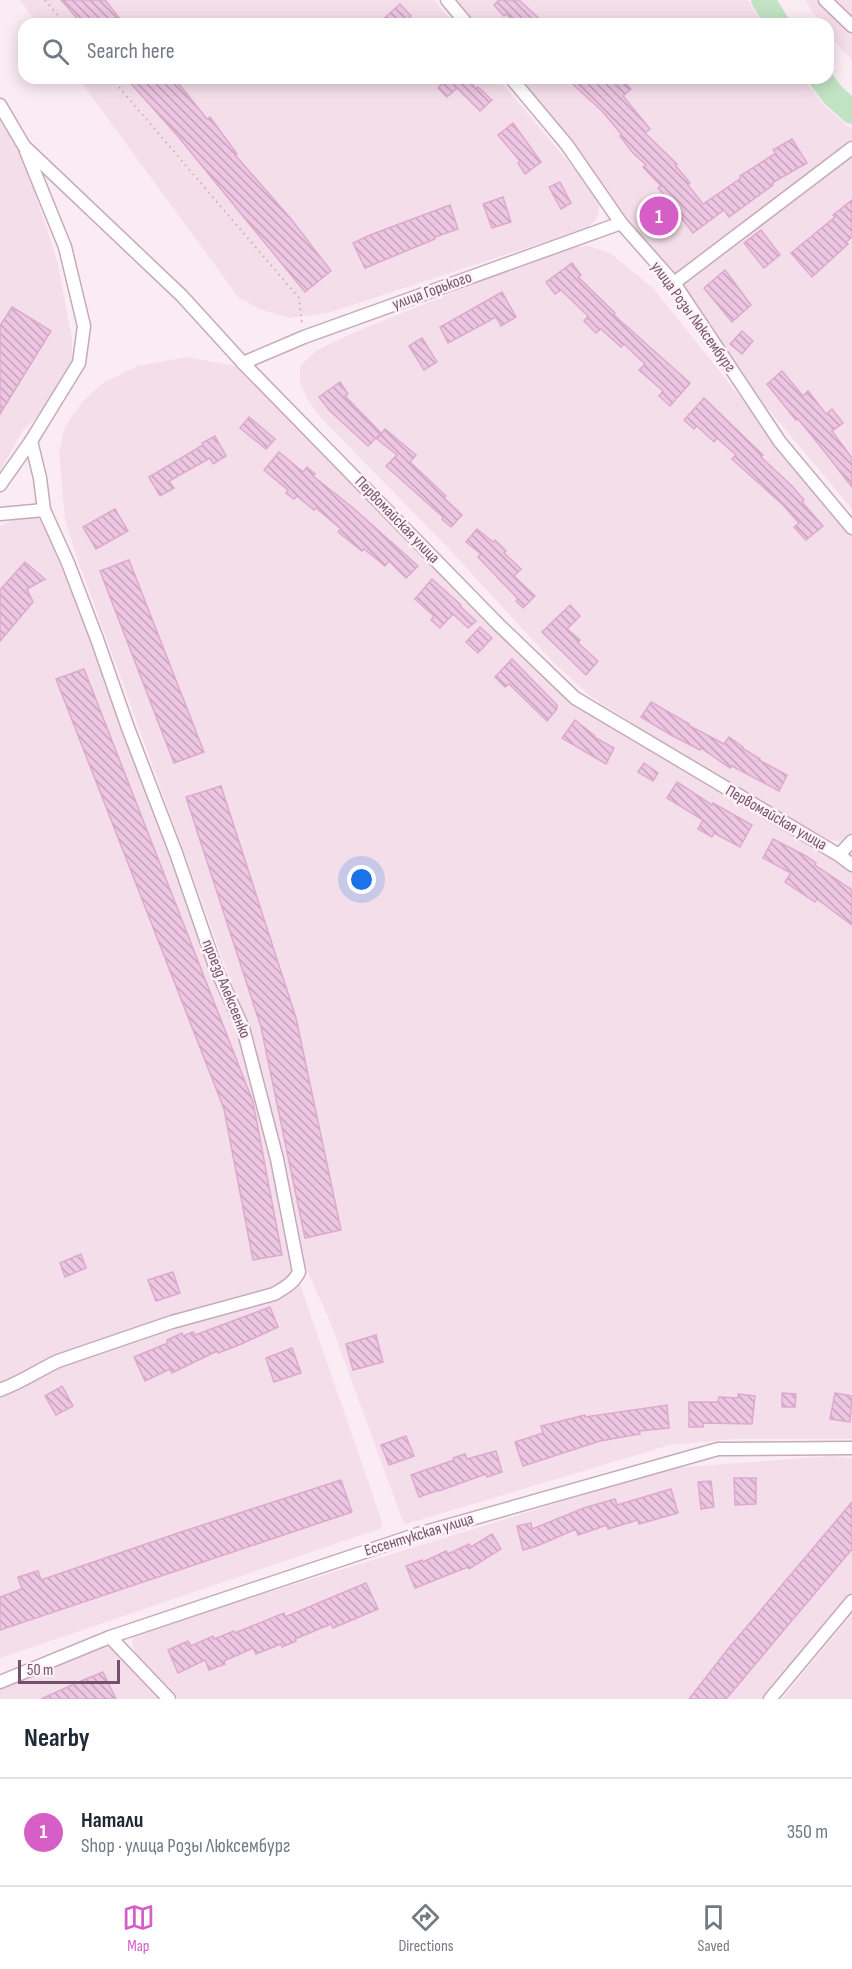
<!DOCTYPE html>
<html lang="en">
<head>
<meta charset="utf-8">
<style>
	:root { --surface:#fff; --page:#f2f2f3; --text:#1f2937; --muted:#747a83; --line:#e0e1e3; --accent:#d65fc7 }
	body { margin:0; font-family:"Sofia Sans Condensed",sans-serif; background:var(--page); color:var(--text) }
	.scale { position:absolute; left:18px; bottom:15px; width:102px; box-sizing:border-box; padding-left:6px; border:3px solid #74516b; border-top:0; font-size:16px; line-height:21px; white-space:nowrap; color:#74516b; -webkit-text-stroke:4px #fdf2f8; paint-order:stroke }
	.you { position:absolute; left:362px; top:880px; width:21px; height:21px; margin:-15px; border:4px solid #fff; border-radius:50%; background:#1a73e8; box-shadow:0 0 0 9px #1a73e833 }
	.badge { display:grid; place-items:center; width:39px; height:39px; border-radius:50%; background:var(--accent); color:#fff; font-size:20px; font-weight:700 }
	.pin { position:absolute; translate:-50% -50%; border:3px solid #fff; box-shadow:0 2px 6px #0006 }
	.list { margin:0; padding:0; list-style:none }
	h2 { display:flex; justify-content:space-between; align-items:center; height:78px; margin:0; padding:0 24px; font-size:26px }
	h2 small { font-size:20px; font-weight:400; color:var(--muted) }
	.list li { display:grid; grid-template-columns:39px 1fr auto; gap:18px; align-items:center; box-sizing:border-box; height:108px; padding:0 24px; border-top:2px solid var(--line) }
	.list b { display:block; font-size:22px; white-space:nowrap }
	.list p { margin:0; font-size:20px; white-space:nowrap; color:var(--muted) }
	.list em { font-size:20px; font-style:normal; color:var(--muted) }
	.icon { flex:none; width:33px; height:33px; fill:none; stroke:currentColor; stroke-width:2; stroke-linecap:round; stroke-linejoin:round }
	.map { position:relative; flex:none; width:852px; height:1699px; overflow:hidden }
	.search { position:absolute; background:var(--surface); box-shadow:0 3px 15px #0003; left:18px; right:18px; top:18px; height:66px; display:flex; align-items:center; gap:15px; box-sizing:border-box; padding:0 21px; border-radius:18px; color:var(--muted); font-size:22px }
	.sheet { height:186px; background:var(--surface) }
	nav { display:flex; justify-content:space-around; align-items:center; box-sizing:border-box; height:84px; border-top:2px solid var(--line); background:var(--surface); font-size:16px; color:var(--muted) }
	nav a { display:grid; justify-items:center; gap:3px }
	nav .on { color:var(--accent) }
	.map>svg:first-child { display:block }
</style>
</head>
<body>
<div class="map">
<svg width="852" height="1699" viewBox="0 0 852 1699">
	<defs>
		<pattern id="building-back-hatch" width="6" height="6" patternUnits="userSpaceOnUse" patternTransform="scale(1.5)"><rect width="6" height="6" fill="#edc6e2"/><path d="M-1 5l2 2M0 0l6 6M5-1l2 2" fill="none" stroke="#c5a3bb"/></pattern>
	</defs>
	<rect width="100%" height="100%" fill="#fbecf3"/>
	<g fill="#f4deea">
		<path d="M20 0H434L454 24H38Z"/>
		<path d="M453 0H748L762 24H472Z"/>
		<path d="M805 0H852V60L828 34V24H821Z"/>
		<path d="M78 78H498L590 188 598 201 599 212 596 220 587 228 328 313 289 318 259 309 239 298Z"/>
		<path d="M516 78H803L823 104 852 130V509L720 352 672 283 673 269 660 259 649 246Z"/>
		<path d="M0 114 20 148 58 263 72 340V384L23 430 0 471Z"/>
		<path d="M589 246 610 253 653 288 760 422 852 534V834L844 842 830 840 781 814 710 773 590 696 554 663 450 550 321 418 306 397 300 381V366L317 350 355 332 526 263 574 247Z"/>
		<path d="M186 357 235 366 265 393 574 701 606 725 634 742 814 844 852 873V1439H734L670 1445 406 1524 403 1522 329 1319 305 1266 278 1134 256 1051 75 552 65 518 59 452 65 426 83 401 104 382 138 366Z"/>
		<path d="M27 516 39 518 49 531 237 1017 278 1178 299 1281 381 1519 382 1528 0 1658V527L14 519Z"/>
		<path d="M832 1456 852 1458V1593L764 1699H178L141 1663 134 1650 132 1641 137 1634 146 1630 671 1468Z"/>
		<path d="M852 1614V1699H782Z"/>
		<path d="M109 1644 117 1650 159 1699H0V1687Z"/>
	</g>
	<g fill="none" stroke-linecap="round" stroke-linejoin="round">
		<g stroke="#c2e3c3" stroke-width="24">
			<path d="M763 0 778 24"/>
			<path d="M820 78 833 95 852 112"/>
		</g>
	</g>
	<g fill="url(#building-back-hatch)" stroke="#dea9cf" stroke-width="1.5">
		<path d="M61 0H105L124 24H82Z"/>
		<path d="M499 0H519L545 24H517L506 14 504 16 494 5Z"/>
		<path d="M400 4 411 16 402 24H378Z"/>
		<path d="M126 78H174L207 119 210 117 237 154 235 155 291 219 331 271 305 292 176 134Z"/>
		<path d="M448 78H469L468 79 476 89 478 87 492 100 480 111 457 88 447 97 438 88Z"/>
		<path d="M566 78H608L616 86 623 80 631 89 623 96 650 129 645 133 677 164 675 165 690 183 688 185 703 204 741 178 740 176 776 153 773 150 792 139 807 163 772 183 773 185 729 217 724 210 693 233 676 211 661 224 652 213 668 200 658 188 661 186 643 167 646 165 632 152 620 136 622 135 602 111Z"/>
		<path d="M513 123 541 162 525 174 518 163 520 161 498 135Z"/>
		<path d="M560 182 571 203 561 209 549 187Z"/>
		<path d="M503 197 511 222 492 228 483 204Z"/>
		<path d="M852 200V237L846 242 848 244 812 277 791 253 835 217 833 215Z"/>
		<path d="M450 205 458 229 435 237V239L365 268 353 243 370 235Z"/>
		<path d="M761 230 780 255 764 268 744 243Z"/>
		<path d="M572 263 581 275 578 277 615 313 614 315 690 383 670 406 659 396 663 391 639 370 645 364 624 344 621 347 601 329 596 333 584 321 588 316 561 290 555 294 546 282Z"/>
		<path d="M725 270 751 305 732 322 704 288Z"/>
		<path d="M502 292 516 317 501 326 496 317 448 343 440 327Z"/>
		<path d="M12 307 51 331 0 414V326Z"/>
		<path d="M742 331 753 341 742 354 730 344Z"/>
		<path d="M422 338 437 362 424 370 409 346Z"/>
		<path d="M782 371 803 396 808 391 826 414 832 409 843 423 832 431 852 458V487L817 442 798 419 796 420 767 384Z"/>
		<path d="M340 382 348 394 345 396 381 433 368 446 329 410 319 397Z"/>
		<path d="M704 398 763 455 761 457 792 486 804 500 802 502 823 526 806 540 794 527 799 523 783 505 732 459 736 455 717 438 714 442 697 426 694 429 684 420Z"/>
		<path d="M249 417 275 439 266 449 240 428Z"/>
		<path d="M385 429 416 455 410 462 446 496 444 498 462 515 451 527 442 519 443 517 386 466 397 455 377 439Z"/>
		<path d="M215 436 226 456 213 464 210 458 169 481 174 488 160 496 149 477 203 445 202 443Z"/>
		<path d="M279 452 303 472 307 467 315 474 313 476 352 507 418 566 406 578 389 561 385 566 364 549 362 551 338 532 341 529 316 508 314 510 297 496 294 499 286 493 288 490 264 470Z"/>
		<path d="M115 509 128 531 96 549 83 527Z"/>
		<path d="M477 529 493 542 495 540 506 551 504 553 521 569 514 576 535 596 523 608 516 601 518 599 478 557 481 554 466 542Z"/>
		<path d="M129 560 204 752 174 763 100 571Z"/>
		<path d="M25 562 45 579 27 589 33 602 0 641V590Z"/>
		<path d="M432 579 461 605 460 606 476 621 468 628 453 614 440 628 431 620 434 616 415 599Z"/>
		<path d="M570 605 580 616 567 629 580 640 578 643 598 661 586 675 542 632Z"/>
		<path d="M480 627 492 638 478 653 466 642Z"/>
		<path d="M512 659 557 705V709L547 721 509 684 505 687 495 677Z"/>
		<path d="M84 669 253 1102 282 1255 253 1260 224 1109 56 679Z"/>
		<path d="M651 702 689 724 688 725 724 744 729 737 743 747 742 748 760 759 759 760 787 775 779 791 732 766 730 768 701 748 700 750 671 735 641 717Z"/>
		<path d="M575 720 595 736 594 737 614 748 606 764 562 738Z"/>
		<path d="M644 763 658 773 653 781 638 772Z"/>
		<path d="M677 782 712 805 713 803 752 825 740 847 714 833 712 837 698 829 703 820 667 798Z"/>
		<path d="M221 786 296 1018 341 1230 305 1238 261 1027 186 797Z"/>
		<path d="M773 839 806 856 816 863 815 865 852 890V925L817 899 815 902 785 882 791 873 763 858Z"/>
		<path d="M81 1254 86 1268 65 1277 60 1263Z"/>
		<path d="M173 1272 180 1293 156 1301 148 1280Z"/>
		<path d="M270 1307 278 1327 239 1345 218 1353 217 1351 172 1373 170 1369 145 1381 134 1357 168 1343 167 1340 182 1333 183 1336 193 1332 195 1335Z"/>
		<path d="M376 1335 383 1362 353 1370 346 1344Z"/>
		<path d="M292 1348 301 1373 274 1382 266 1358Z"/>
		<path d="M62 1386 73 1406 56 1415 45 1396Z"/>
		<path d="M782 1393 796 1394 795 1407H782Z"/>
		<path d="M835 1393 852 1396 850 1422 830 1419Z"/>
		<path d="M738 1394 755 1396 752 1424 703 1423V1427H689V1402H718L719 1397 738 1398Z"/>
		<path d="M667 1405 669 1428 639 1431 640 1434 600 1441 523 1466 515 1442 543 1433 541 1426 585 1415V1417Z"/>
		<path d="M406 1436 414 1456 389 1465 381 1445Z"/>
		<path d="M496 1451 502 1472 487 1477 486 1474 439 1491V1490L419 1497 411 1475 454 1460 453 1458 465 1454 467 1459Z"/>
		<path d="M734 1478H756V1504L735 1505Z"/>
		<path d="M341 1480 352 1512 0 1630V1597L22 1589 18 1577 38 1571 41 1580 181 1532Z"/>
		<path d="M711 1481 714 1507 701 1509 698 1482Z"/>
		<path d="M671 1489 678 1513 639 1524 638 1520 608 1529 607 1525 578 1535 576 1529 537 1546 523 1550 517 1526 531 1523 532 1529 584 1508 615 1499 617 1505Z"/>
		<path d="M852 1502V1549L726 1699H689L728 1649Z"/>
		<path d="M492 1534 501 1549 469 1569 468 1567 415 1588 406 1566 422 1560 423 1562 446 1551 448 1554 469 1544 471 1547Z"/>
		<path d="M366 1583 378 1609 333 1628 331 1624 295 1639 296 1641 282 1647 281 1644 256 1654 253 1648 224 1661 225 1664 209 1670 205 1660 178 1673 168 1650 188 1641 191 1646 213 1636 214 1639 234 1631 235 1633 284 1613 285 1617Z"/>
		<path d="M103 1672 116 1699H41L81 1681Z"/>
	</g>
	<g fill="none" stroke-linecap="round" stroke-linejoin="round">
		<g stroke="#c5aabc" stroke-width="15">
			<g id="street">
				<path d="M447 0 467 24"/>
				<path d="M825 0 852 26"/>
				<path d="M511 78 567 145 621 223 674 283 780 442 852 528"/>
				<path d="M0 105 24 146 182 296 243 363 498 624 575 698 839 855 852 865"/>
				<path d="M674 283 852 148"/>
				<path d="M243 363 304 337 621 223"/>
				<path d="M0 485 31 441 79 363 84 326 65 247 26 151"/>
				<path d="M0 514 44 510"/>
				<path d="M839 855 852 841"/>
				<path d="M0 1390C22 1382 37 1371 58 1361L172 1322 274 1294C284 1288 294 1283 299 1272L277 1159 243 1028 215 966 176 853 128 728 97 639 68 563 44 510 40 478 31 441"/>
				<path d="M110 1637 169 1699"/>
				<path d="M0 1682 110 1637 418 1534 718 1449 852 1448"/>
				<path d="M770 1699 852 1601"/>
			</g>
		</g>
		<g stroke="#d3a9c7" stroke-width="2" stroke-dasharray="1.5 4.5" stroke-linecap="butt">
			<path d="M45 0 65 24"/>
			<path d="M111 78 299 298 302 324"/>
		</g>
		<use href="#street" stroke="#fff" stroke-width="12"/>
	</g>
	<g text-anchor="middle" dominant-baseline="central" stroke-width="5" stroke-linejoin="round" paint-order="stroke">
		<g font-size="16" fill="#74516b" stroke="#fdf2f8">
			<text transform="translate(432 291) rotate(-20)">улица Горького</text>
			<text transform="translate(693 317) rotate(54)">улица Розы Люксембург</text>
			<text transform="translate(397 520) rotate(46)">Первомайская улица</text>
			<text transform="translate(776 818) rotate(30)">Первомайская улица</text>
			<text transform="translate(226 989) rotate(68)">проезд Алексеенко</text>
			<text transform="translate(419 1535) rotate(-17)">Ессентукская улица</text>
		</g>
	</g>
</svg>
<div class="scale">50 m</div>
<div class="you"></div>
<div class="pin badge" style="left:659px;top:216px">1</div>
<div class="search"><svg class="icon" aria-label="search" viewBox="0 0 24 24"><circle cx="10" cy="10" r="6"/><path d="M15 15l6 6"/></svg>Search here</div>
</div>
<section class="sheet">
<h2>Nearby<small></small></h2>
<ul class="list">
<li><span class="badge">1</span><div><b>Натали</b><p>Shop · улица Розы Люксембург</p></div><em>350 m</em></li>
</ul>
</section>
<nav>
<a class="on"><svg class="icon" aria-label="map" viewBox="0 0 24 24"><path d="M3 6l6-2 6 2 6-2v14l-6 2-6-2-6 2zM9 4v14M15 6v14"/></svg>Map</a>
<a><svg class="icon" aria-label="directions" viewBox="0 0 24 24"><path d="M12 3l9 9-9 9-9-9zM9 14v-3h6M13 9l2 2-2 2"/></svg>Directions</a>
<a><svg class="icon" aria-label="saved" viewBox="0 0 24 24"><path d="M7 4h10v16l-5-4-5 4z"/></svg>Saved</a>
</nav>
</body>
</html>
